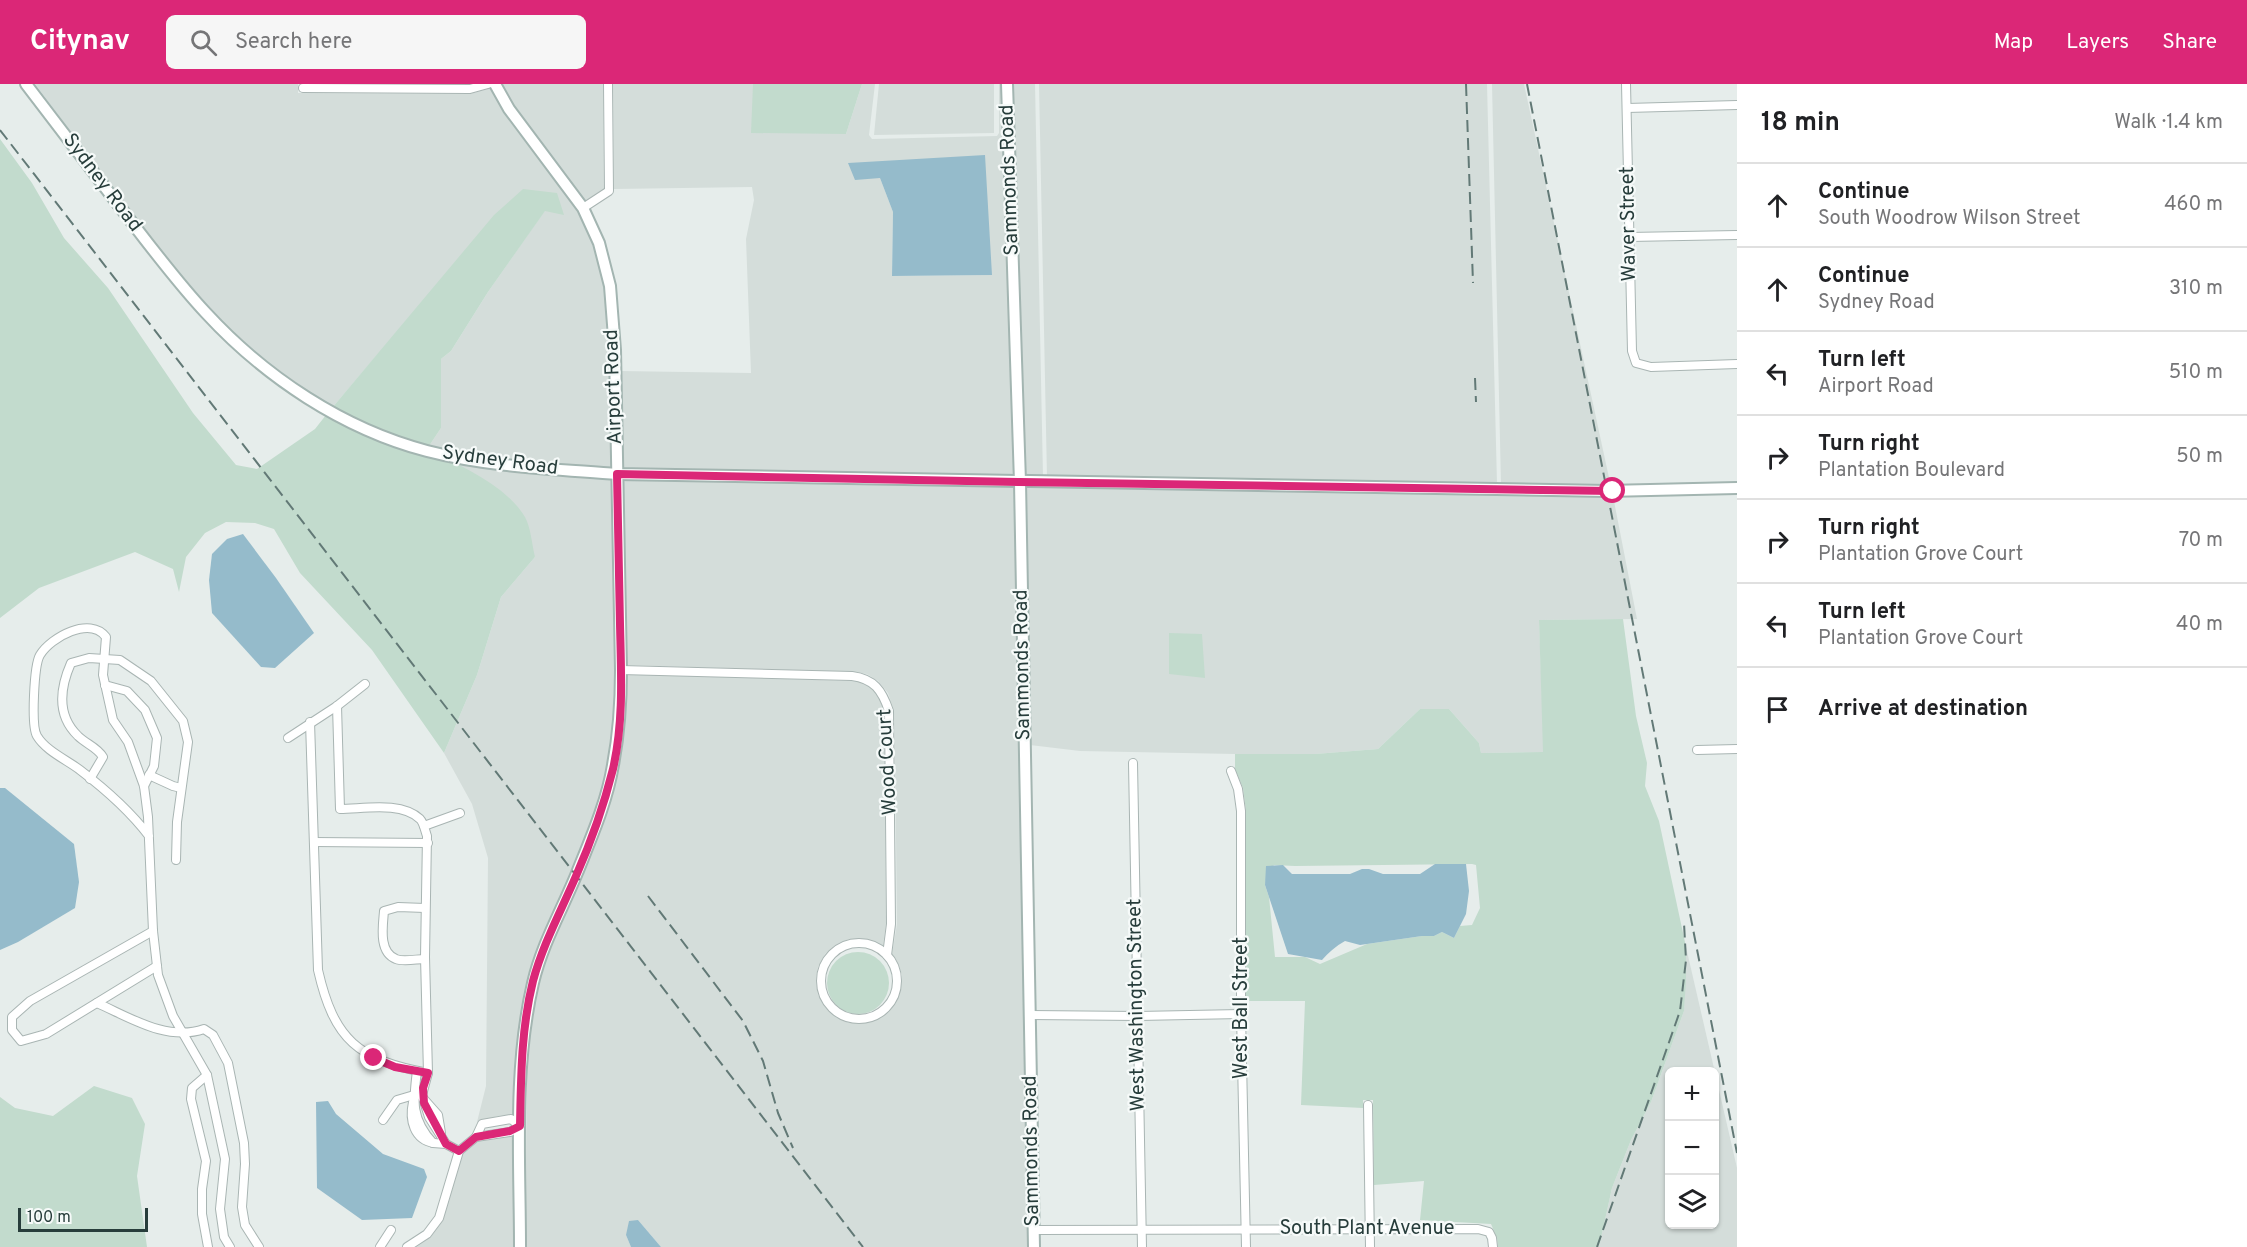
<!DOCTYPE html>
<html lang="en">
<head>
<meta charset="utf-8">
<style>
	:root { --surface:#fff; --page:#f6f6f6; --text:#202124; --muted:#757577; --line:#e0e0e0; --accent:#db2777 }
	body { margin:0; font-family:Overpass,sans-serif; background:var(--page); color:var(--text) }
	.controls { position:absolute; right:18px; bottom:18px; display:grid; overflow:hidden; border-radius:9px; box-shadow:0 2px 4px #0004 }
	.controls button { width:54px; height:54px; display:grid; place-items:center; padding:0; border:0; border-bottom:2px solid var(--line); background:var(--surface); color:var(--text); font:30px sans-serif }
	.scale { position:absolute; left:18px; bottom:15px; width:130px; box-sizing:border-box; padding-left:6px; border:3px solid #273d3b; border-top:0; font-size:16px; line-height:21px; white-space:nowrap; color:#273d3b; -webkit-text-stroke:4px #f6faf9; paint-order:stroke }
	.stop { position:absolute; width:18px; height:18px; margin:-14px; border:4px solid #db2777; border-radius:50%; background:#fff }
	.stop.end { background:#db2777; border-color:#fff; box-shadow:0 2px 6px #0008 }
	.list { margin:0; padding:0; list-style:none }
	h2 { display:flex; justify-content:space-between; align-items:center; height:78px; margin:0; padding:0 24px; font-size:26px }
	h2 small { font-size:20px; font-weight:400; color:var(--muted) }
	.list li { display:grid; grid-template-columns:39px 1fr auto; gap:18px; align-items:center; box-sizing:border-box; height:84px; padding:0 24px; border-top:2px solid var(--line) }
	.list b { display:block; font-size:22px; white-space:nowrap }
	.list p { margin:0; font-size:20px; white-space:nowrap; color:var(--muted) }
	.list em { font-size:20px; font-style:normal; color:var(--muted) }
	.icon { flex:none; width:33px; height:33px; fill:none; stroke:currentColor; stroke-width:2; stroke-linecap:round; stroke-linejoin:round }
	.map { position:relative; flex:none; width:1737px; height:1163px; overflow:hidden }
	header { display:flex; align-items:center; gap:36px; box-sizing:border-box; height:84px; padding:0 30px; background:var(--accent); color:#fff }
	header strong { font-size:28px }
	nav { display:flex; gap:33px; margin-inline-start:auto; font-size:21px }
	.search { width:420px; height:54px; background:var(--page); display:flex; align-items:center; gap:15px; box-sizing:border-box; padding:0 21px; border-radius:9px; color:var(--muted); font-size:22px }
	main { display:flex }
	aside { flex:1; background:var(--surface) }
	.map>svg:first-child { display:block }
</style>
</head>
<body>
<header>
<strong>Citynav</strong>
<div class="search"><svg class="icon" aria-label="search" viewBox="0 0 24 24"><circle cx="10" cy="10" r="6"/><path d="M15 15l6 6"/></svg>Search here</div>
<nav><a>Map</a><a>Layers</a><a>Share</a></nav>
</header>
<main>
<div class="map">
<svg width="1737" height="1163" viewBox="0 0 1737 1163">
	<rect width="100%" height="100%" fill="#e6edeb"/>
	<g fill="#d4ddda" fill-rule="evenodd">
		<path d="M35 0H298V9L470 10 491 4 579 126 594 160 605 203 607 228 612 385 474 373 429 362 441 344V275L451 267 488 208 557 109 377 271 332 324 291 298 251 266 211 228 177 189Z"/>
		<path d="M501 0H603L604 105 585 117 514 23Z"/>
		<path d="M613 0H753V12L846 50 862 0H875L869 51 872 55 997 52 999 49V0H1002L1014 394 622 385 620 287 751 289 746 155 754 116 752 103 614 105ZM880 94 991 191 892 192 893 128Z"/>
		<path d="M879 0H994V49L874 51Z"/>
		<path d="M1012 0H1035L1043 393 1024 394Z"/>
		<path d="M1039 0H1487L1497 400 1047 393Z"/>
		<path d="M1492 0H1524L1611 403 1501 401Z"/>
		<path d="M455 378 526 388 612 394 616 586 615 634 608 682 597 724 571 790 548 838 529 896 521 936 515 1033 510 1031 498 1032 477 1038 486 1002 488 774 472 720 444 669 477 591 501 513 535 473Z"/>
		<path d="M622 394 1015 403 1029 1163H661L638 1136 626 1151 631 1163H525L527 983 531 937 538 898 558 840 581 794 607 726 618 683 625 635 626 590 851 597 862 598 872 604 879 613 884 627 886 839 883 862 864 855H849L838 860 825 870 818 883 816 897 818 911 825 923 836 933 849 939H864L878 935 889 928 896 918 901 904 902 891 898 879 892 870 897 840 896 753 894 627 888 609 878 597 867 590 852 588 626 581Z"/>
		<path d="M1025 403 1613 412 1637 535 1539 536 1544 668 1481 669 1479 659 1449 625H1420L1378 665 1315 670H1235L1080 667 1030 661Z"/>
		<path d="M1686 863 1737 1084V1163H1599L1612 1104 1631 1056 1651 1018 1684 927ZM1670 988H1714V1140H1670Z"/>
		<path d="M515 1050V1163H416L430 1154 443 1136 463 1069 478 1057Z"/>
	</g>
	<g fill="#c2dbcd" fill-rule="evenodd">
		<path d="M753 0H862L846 50 751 49Z"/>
		<path d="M0 55 32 99 64 154 108 204 193 329 236 381 257 385 315 345 326 331C383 352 493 380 525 433 531 444 532 461 535 473L501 513 477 591 444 669 372 566 300 489 274 445 255 439 226 438 205 449 186 473 179 508 173 485 135 468 39 504 0 534Z"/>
		<path d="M523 105 557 109 564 131 545 127 488 208 451 267 441 275V344L429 362 431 363 377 345 332 324 494 131Z"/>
		<path d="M1623 535 1636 632 1647 679 1645 702 1659 737 1686 863V896L1684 927 1651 1018 1631 1056 1612 1104 1599 1163H1498L1497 1154 1491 1140 1420 1136 1424 1097 1374 1101 1373 1016H1363V1024L1301 1021 1305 917H1246V727L1243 704 1235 685V670H1315L1378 665 1420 625H1449L1479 659 1481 669 1543 668 1539 536ZM1472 780 1476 781 1480 824 1472 841 1460 842 1454 854 1442 848 1434 852H1422L1367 860 1320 880 1305 873H1275L1269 813 1265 801 1267 790 1274 781 1295 782Z"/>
		<path d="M1169 549 1202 550 1205 594 1169 590Z"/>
		<circle cx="858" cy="899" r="31"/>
		<path d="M94 1002 132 1014 145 1040 137 1092 147 1163H0V1013L15 1024 53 1032Z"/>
	</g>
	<g fill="#95bbcb">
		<path d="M985 71 992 191 892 192 893 128 880 94 855 96 848 79Z"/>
		<path d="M243 450 276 494 314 549 275 584 261 583 212 529 209 496 212 470 227 455Z"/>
		<path d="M0 704H5L74 760 79 798 75 824 18 858 0 866Z"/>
		<path d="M1435 780H1466L1469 807 1466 830 1454 854 1442 848 1434 852H1422L1360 861 1345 857C1336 862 1328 869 1322 876L1288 870 1265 801 1266 782 1283 781 1292 790H1350L1362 785H1369L1383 790H1420Z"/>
		<path d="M328 1017 336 1030 383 1070 424 1085 427 1093 412 1134 362 1136 317 1104 316 1018Z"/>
		<path d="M638 1136 661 1163H631L626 1151 629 1137Z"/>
	</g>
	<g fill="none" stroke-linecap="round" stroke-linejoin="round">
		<g stroke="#a9b5b3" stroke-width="10">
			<g id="street">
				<path d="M1626 0 1632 267 1636 279 1651 283 1737 280"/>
				<path d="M303 4 470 5 488 0"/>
				<path d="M1627 24 1737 21"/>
				<path d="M583 124 609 107 608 0"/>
				<path d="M1629 153 1737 151"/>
				<path d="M621 586 852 592C874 595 882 606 889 627L891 840 887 871"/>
				<path d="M105 601 127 607 145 626 157 654 154 682 144 702"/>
				<path d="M337 622 340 725C363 725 401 717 420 735 424 739 425 747 427 752L425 873 428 989 422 1011 429 1033 446 1060"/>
				<path d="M310 638 318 886C334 956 358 976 428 989"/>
				<path d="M288 654 337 622 365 600"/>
				<path d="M1697 666 1737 665"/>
				<path d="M1133 679 1142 1163"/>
				<path d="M1231 687 1238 705 1241 727V930L1246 1163"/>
				<path d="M149 691 173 702 181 704"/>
				<path d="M90 695 103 673C97 663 86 660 78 652 56 631 60 604 71 579L89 574 120 576 151 597 183 637 188 658 177 738 176 776"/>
				<path d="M424 742 460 729"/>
				<path d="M149 752C130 727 105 705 80 686 67 676 46 667 37 652 31 642 34 581 40 571 51 553 90 532 106 553L103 591 113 636 128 658 144 702 148 733 153 847 158 891 173 932 207 991 225 1075 220 1125 224 1153 230 1163"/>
				<path d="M314 758 428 759"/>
				<path d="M153 847 30 917 12 933V946L21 957 46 950 157 882"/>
				<circle cx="859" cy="897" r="38"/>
				<path d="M425 875C417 875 403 878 396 875 378 868 383 841 384 827L398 823 425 824"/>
				<path d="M97 919C129 933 167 958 204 945L213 951 228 979 244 1059 245 1080 242 1123 245 1141 259 1163"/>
				<path d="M1030 931 1138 932 1241 930"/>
				<path d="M417 987C413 1017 411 1035 433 1059L446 1060 459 1067"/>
				<path d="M207 991 192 1004 191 1015 206 1077 202 1105V1130L208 1163"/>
				<path d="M422 1013 438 1031 441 1049"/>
				<path d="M413 1018C409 1036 414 1056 434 1059"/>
				<path d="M1368 1021 1370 1163"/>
				<path d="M511 1035 520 1042 510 1048 476 1053 482 1040Z"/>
				<path d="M383 1036 397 1016 414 1011"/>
				<path d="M1034 1146 1478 1145 1489 1148 1492 1154 1493 1163"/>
				<path d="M380 1163 391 1146"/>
				<path d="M407 1163 427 1150 439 1134 459 1067 476 1053"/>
			</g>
		</g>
		<g stroke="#a3b5b1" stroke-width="14">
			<g id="secondary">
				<path d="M26 0C57 41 89 82 120 123 148 159 175 196 206 229 265 293 343 345 427 367 489 383 553 385 617 390L1607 407 1737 404"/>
				<path d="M495 0 509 25 583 124 599 159 610 202 615 266 621 586C621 618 619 649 613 681 607 718 591 754 577 789 562 826 542 860 533 899 513 985 520 1076 520 1163"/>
				<path d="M1007 0 1020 398 1034 1163"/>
			</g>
		</g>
		<use href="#street" stroke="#fff" stroke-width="8"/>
		<use href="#secondary" stroke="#fff" stroke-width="10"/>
		<g stroke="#627976" stroke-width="2" stroke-dasharray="12 6" stroke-linecap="butt">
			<path d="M1466 0 1473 199"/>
			<path d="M1527 0 1737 1069"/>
			<path d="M0 46 863 1163"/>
			<path d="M1475 294 1476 318"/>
			<path d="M648 812 743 937 763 977 778 1029 793 1064"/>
			<path d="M1597 1163 1680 927 1686 876 1684 839"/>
		</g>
	</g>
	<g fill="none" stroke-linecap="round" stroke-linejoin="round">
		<path stroke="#db2777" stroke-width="8" d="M374 974 395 983 428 989 423 1004 424 1019 446 1060 459 1067 476 1053 510 1047 520 1042C521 994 521 945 533 897 543 860 561 827 576 792 591 758 604 721 613 685 624 637 621 588 620 540 619 490 618 440 617 390L1020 398 1613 407"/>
	</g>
	<g text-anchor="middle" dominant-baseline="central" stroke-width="4.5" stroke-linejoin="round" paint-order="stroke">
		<g font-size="20" fill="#273d3b" stroke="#f6faf9">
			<text transform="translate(1010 96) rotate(-92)">Sammonds Road</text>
			<text transform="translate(102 99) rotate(53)">Sydney Road</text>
			<text transform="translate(1629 140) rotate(-91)">Waver Street</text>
			<text transform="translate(614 303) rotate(-92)">Airport Road</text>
			<text transform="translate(500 377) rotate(8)">Sydney Road</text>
			<text transform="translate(1023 581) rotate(-91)">Sammonds Road</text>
			<text transform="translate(888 678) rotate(-93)">Wood Court</text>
			<text transform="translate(1137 921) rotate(-91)">West Washington Street</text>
			<text transform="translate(1242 924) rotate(-90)">West Ball Street</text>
			<text transform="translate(1032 1067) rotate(-91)">Sammonds Road</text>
			<text x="1367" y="1145">South Plant Avenue</text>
		</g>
	</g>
</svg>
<div class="controls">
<button>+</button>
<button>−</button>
<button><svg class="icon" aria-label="layers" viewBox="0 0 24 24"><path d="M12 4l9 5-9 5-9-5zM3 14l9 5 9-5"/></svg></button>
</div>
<div class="scale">100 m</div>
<div class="stop" style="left:1613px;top:407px"></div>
<div class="stop end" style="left:374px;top:974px"></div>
</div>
<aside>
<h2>18 min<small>Walk · 1.4 km</small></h2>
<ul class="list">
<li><svg class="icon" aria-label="ahead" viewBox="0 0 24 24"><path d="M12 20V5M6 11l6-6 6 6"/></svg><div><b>Continue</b><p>South Woodrow Wilson Street</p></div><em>460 m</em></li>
<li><svg class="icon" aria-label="ahead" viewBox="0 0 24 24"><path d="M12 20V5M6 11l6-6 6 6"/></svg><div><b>Continue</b><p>Sydney Road</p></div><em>310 m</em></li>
<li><svg class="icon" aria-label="left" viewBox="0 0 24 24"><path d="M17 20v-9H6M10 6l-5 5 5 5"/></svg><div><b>Turn left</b><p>Airport Road</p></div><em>510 m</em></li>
<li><svg class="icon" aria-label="right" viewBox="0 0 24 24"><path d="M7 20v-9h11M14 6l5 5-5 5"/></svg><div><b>Turn right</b><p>Plantation Boulevard</p></div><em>50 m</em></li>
<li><svg class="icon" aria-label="right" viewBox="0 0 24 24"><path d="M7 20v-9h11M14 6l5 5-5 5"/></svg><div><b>Turn right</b><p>Plantation Grove Court</p></div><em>70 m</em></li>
<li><svg class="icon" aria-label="left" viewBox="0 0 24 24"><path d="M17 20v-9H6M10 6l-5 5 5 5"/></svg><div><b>Turn left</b><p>Plantation Grove Court</p></div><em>40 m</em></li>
<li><svg class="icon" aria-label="arrive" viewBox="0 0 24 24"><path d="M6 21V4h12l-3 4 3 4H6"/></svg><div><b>Arrive at destination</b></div></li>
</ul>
</aside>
</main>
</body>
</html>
